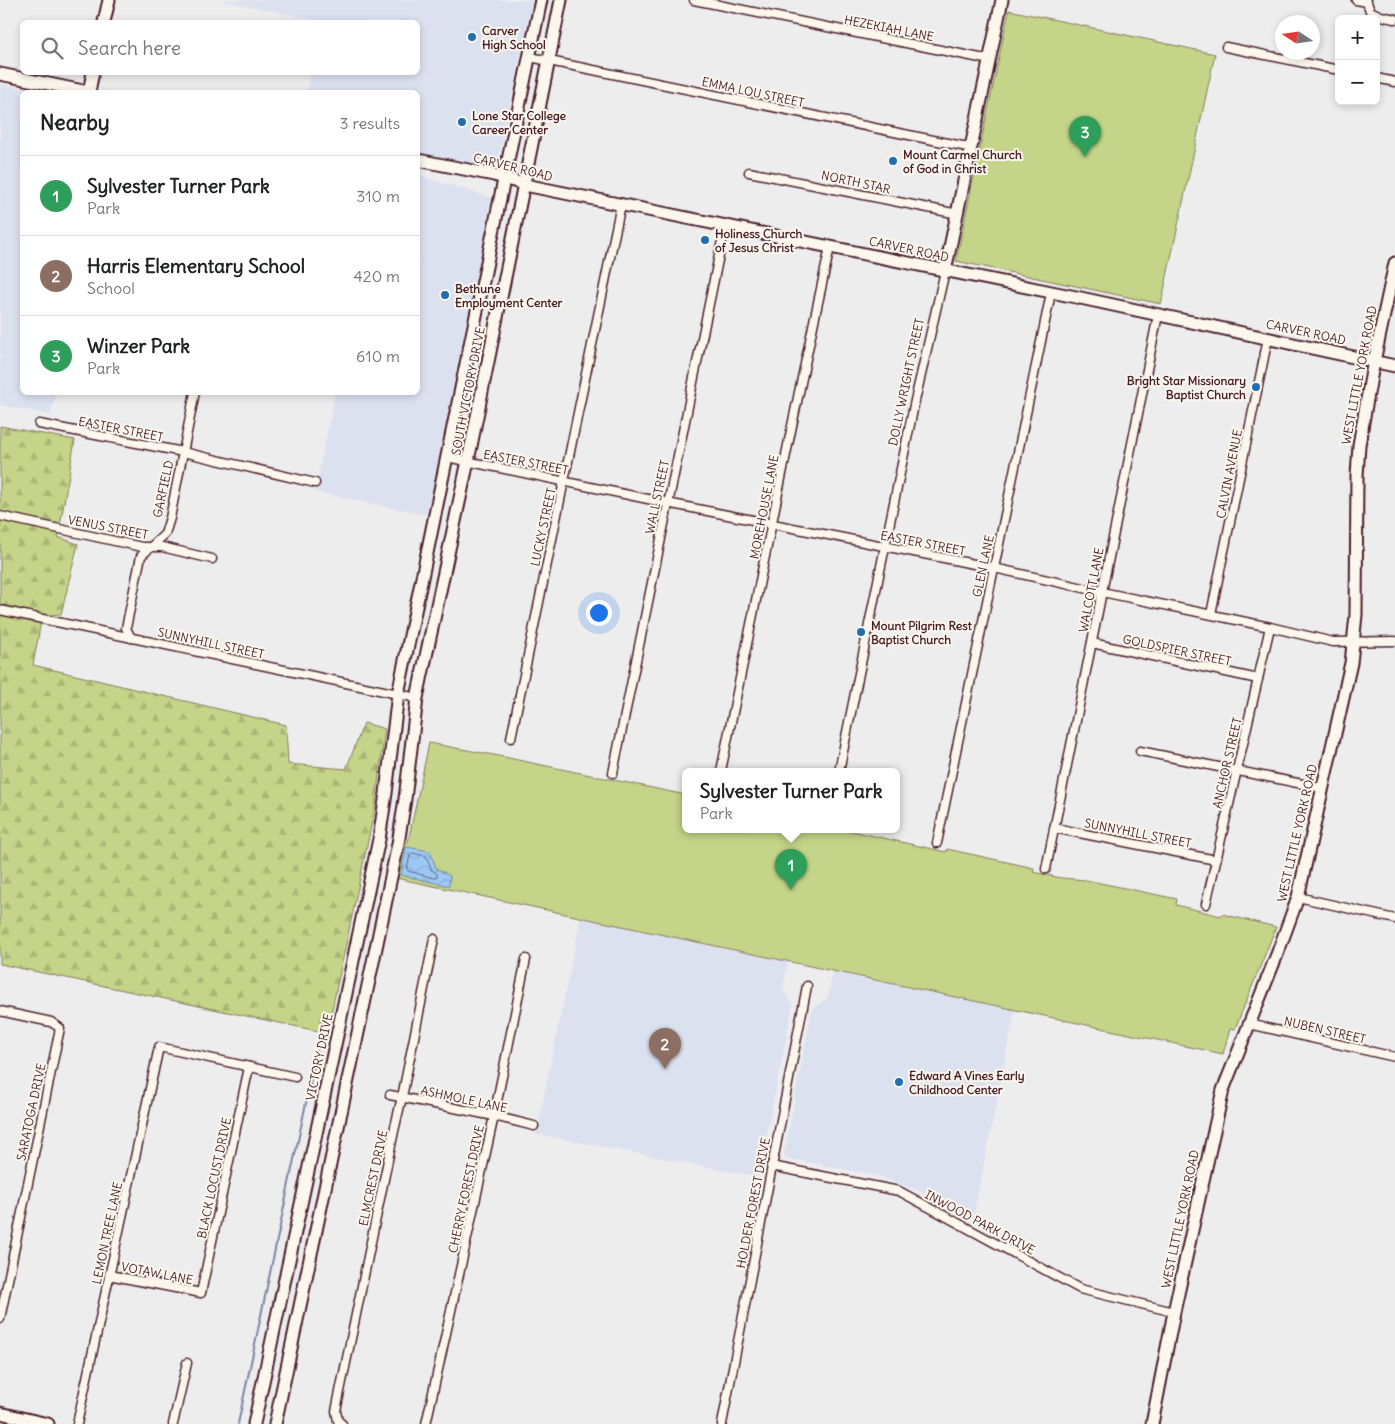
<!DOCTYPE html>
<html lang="en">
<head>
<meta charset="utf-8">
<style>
	:root { --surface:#fff; --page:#f2f2f2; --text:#202124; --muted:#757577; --line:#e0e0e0; --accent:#d93025 }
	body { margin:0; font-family:Delius,sans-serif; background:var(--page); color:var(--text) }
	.controls { position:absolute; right:15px; top:15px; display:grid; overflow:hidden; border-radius:8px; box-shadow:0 2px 8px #0003 }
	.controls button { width:45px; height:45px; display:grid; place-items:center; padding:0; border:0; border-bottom:1px solid var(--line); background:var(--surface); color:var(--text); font:25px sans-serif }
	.compass { position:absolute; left:1275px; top:15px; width:45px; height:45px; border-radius:50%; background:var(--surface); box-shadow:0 2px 8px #0003; rotate:282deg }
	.you { position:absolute; left:598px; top:612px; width:18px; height:18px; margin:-12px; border:4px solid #fff; border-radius:50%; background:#1a73e8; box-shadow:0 0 0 8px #1a73e833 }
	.badge { display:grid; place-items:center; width:32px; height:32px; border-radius:50%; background:var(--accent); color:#fff; font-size:16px; font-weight:700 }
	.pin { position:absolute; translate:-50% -41px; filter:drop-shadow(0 1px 2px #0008) }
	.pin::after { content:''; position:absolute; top:26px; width:18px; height:15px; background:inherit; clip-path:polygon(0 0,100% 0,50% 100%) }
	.popup { position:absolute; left:682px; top:768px; width:218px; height:65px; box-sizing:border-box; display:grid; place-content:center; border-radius:8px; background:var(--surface); filter:drop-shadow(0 1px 4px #0005); font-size:16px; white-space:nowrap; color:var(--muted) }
	.popup b { font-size:19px; color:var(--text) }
	.popup::after { content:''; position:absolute; left:50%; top:100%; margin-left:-10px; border:10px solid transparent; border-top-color:var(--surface) }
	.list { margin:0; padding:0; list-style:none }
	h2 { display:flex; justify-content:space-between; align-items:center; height:65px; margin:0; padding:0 20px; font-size:21px }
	h2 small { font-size:16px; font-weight:400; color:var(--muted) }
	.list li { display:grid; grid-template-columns:32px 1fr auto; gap:15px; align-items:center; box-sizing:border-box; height:80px; padding:0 20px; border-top:1px solid var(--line) }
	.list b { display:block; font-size:19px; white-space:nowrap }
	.list p { margin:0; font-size:16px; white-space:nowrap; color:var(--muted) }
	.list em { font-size:16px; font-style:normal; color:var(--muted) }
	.icon { flex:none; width:28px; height:28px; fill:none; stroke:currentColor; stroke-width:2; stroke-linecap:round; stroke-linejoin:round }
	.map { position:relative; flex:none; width:1395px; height:1424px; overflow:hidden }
	.search { position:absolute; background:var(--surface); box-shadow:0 2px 8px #0003; left:20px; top:20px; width:400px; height:55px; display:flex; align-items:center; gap:12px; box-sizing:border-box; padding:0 18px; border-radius:8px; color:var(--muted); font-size:19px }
	.panel { position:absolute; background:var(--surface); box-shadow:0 2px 8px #0003; left:20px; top:90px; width:400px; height:305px; border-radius:8px }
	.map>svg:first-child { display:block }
</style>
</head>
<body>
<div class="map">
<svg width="1395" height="1424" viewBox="0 0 1395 1424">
	<defs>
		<pattern id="forest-firs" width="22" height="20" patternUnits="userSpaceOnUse" patternTransform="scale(1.25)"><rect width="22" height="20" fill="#c4d488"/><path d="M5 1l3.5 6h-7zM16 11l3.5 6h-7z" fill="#aab676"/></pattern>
		<pattern id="water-waves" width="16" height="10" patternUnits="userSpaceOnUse" patternTransform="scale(1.25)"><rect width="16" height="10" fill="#9bc9f6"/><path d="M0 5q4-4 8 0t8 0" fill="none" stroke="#87acd3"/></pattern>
	</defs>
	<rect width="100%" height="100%" fill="#ededee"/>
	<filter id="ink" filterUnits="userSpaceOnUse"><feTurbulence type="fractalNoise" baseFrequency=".02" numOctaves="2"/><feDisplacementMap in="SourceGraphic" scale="10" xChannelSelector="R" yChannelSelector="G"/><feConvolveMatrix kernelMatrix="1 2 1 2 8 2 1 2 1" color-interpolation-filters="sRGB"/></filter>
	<g filter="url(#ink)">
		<g fill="#dce1f0">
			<path d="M219 0H533L497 164 479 165 418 152V92H307L311 73 418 72V22H321V21L296 16Z"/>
			<path d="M0 84 41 92H22V392L56 393 51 415 0 405Z"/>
			<path d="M418 175 492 198 428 515 315 492 335 393 418 392Z"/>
			<path d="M581 917 788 962 783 989 793 1005 758 1177 536 1134Z"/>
			<path d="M833 971 1015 1010 973 1218 920 1191 878 1176 786 1158 784 1154 812 1009 828 997Z"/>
		</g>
		<path fill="url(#forest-firs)" stroke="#877a5a" d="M0 426 75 440 58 537 78 544 61 614 42 616 33 665 286 725 288 764 346 769 364 723 385 729 375 808 327 1033 0 964Z"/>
		<g fill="#c4d488" stroke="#877a5a">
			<path d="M1009 10 1215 54 1161 304 956 261Z"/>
			<path d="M429 743 494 755 686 795V829H843L946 852 947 849 1034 868 1033 872 1061 878 1086 880 1177 899 1176 905 1221 916 1222 914 1276 927 1235 1029H1230L1223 1054 396 878 404 842H408Z"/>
		</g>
		<path fill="url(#water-waves)" stroke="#7b85a5" d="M406 847 430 851 436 868 450 876 449 886 401 875Z"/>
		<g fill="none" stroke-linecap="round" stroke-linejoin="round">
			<path stroke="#6a637c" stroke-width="1" d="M412 853 426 856 432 870 437 874V877L434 878 408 871 407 869 410 855Z"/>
			<path stroke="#7b85a5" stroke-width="2" d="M238 1424 317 1051"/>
			<g stroke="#4a1f2b" stroke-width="11">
				<g id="street">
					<path d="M694 0 990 60"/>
					<path d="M1356 0 1367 2 1370 11 1381 16 1395 19"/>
					<path d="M1226 47 1339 70"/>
					<path d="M530 57 972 148"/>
					<path d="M1376 78 1395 82"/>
					<path d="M749 172 958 214"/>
					<path d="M39 424 183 452 315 483"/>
					<path d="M447 457 667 503 994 568 1102 592 1270 627 1333 642 1395 641"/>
					<path d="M0 516 142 547H162L212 559"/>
					<path d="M0 610 417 698"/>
					<path d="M1211 614 1268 338"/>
					<path d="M131 638 126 628 141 556 165 534 170 518 195 392"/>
					<path d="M1092 643 1258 679"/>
					<path d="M511 738 621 204"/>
					<path d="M1140 751 1322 788"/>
					<path d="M721 771C757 596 792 421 830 247"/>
					<path d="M839 771 914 405 945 271"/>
					<path d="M613 773 725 226"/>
					<path d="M1054 828 1216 860"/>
					<path d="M937 843 1051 293"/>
					<path d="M1046 869 1158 315"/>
					<path d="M1298 897 1395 919"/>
					<path d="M1206 904 1270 627"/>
					<path d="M0 1011 51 1022 60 1028 0 1319"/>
					<path d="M1249 1024 1395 1057"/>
					<path d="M390 1095 494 1116 534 1126"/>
					<path d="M771 1166 899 1191 1080 1289 1174 1312"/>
					<path d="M109 1275 201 1293 249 1067"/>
					<path d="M77 1424 159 1047 295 1077"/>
					<path d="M173 1424 187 1363"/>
					<path d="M342 1424 338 1421 336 1411 394 1131 402 1097 434 939"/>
					<path d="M426 1424 494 1116 526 959"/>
					<path d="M722 1424 807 986"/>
				</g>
			</g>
			<g stroke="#4a1f2b" stroke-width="15">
				<g id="secondary">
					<path d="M104 22 109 0"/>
					<path d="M0 74 88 92"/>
					<path d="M89 92 93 72"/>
					<path d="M418 160 494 175 530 186 1076 297 1395 366"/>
					<path d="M945 271 1002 0"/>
					<path d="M0 1413 48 1424"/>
					<path d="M254 1424 379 839 386 793 398 694 541 0"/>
					<path d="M275 1424 398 844 405 799 417 698 468 461 561 0"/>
					<path d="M1152 1424 1174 1312 1223 1090 1278 952 1298 897 1351 663 1356 615 1357 476 1359 445 1372 371 1395 263"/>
				</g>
			</g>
			<use href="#street" stroke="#fbf7ec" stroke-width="8"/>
			<use href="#secondary" stroke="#fbf7ec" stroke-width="11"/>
		</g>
	</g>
	<g fill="#1f6fb2" stroke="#fbf7ec" stroke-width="2">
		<circle cx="472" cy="37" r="5"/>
		<circle cx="462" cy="122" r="5"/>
		<circle cx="893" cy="161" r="5"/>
		<circle cx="705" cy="240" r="5"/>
		<circle cx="445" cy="295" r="5"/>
		<circle cx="1256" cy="387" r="5"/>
		<circle cx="861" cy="632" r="5"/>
		<circle cx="899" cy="1082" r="5"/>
	</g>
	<g text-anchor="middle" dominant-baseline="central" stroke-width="4" stroke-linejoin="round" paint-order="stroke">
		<g font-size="12" fill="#4a1f2b" stroke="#fbf7ec">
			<text transform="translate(889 28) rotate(11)">HEZEKIAH LANE</text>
			<text transform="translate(753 92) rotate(12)">EMMA LOU STREET</text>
			<text transform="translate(513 167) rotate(14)">CARVER ROAD</text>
			<text transform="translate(856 182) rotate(12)">NORTH STAR</text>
			<text transform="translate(909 249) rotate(12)">CARVER ROAD</text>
			<text transform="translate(1306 332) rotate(12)">CARVER ROAD</text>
			<text transform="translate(1359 375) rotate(-79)">WEST LITTLE YORK ROAD</text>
			<text transform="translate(906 382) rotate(-78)">DOLLY WRIGHT STREET</text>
			<text transform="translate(468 391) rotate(-79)">SOUTH VICTORY DRIVE</text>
			<text transform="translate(121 429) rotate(11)">EASTER STREET</text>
			<text transform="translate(526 462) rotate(11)">EASTER STREET</text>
			<text transform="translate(1229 474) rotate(-79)">CALVIN AVENUE</text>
			<text transform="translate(163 489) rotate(-78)">GARFIELD</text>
			<text transform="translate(657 497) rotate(-78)">WALL STREET</text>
			<text transform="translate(764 507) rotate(-79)">MOREHOUSE LANE</text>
			<text transform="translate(108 527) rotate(11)">VENUS STREET</text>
			<text transform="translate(543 527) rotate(-78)">LUCKY STREET</text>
			<text transform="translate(923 543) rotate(11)">EASTER STREET</text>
			<text transform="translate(983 566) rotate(-78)">GLEN LANE</text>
			<text transform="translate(1091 590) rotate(-79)">WALCOTT LANE</text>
			<text transform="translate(211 643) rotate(12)">SUNNYHILL STREET</text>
			<text transform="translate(1177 650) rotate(12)">GOLDSPIER STREET</text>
			<text transform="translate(1227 763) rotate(-77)">ANCHOR STREET</text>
			<text transform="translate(1138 833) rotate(11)">SUNNYHILL STREET</text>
			<text transform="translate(1297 833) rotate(-77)">WEST LITTLE YORK ROAD</text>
			<text transform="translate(1325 1030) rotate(13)">NUBEN STREET</text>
			<text transform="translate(319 1057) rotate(-78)">VICTORY DRIVE</text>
			<text transform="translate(464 1099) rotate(12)">ASHMOLE LANE</text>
			<text transform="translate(31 1112) rotate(-78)">SARATOGA DRIVE</text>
			<text transform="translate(214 1178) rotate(-78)">BLACK LOCUST DRIVE</text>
			<text transform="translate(373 1178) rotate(-78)">ELMCREST DRIVE</text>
			<text transform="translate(466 1189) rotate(-78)">CHERRY FOREST DRIVE</text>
			<text transform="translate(753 1203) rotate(-79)">HOLDER FOREST DRIVE</text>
			<text transform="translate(1180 1219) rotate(-78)">WEST LITTLE YORK ROAD</text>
			<text transform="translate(980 1222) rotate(28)">INWOOD PARK DRIVE</text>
			<text transform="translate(107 1233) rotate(-78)">LEMON TREE LANE</text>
			<text transform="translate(157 1273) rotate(11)">VOTAW LANE</text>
		</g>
		<g font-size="12" font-weight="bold" fill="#4a1f2b" stroke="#fbf7ec" text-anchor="start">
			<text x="482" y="30">Carver<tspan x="482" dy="14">High School</tspan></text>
			<text x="472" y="115">Lone Star College<tspan x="472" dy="14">Career Center</tspan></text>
			<text x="903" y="154">Mount Carmel Church<tspan x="903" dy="14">of God in Christ</tspan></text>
			<text x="715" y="233">Holiness Church<tspan x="715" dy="14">of Jesus Christ</tspan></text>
			<text x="455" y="288">Bethune<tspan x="455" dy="14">Employment Center</tspan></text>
			<text x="1246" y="380" text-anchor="end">Bright Star Missionary<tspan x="1246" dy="14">Baptist Church</tspan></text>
			<text x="871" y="625">Mount Pilgrim Rest<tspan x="871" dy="14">Baptist Church</tspan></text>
			<text x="909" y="1075">Edward A Vines Early<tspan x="909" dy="14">Childhood Center</tspan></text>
		</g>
	</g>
</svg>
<div class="controls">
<button>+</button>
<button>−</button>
</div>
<svg class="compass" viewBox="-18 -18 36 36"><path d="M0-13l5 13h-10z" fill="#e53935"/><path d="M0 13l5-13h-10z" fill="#757577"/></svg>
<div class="you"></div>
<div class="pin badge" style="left:791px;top:890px;background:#2e9e5b">1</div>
<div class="popup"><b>Sylvester Turner Park</b>Park</div>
<div class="pin badge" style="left:665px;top:1069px;background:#8d6e63">2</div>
<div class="pin badge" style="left:1085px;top:157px;background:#2e9e5b">3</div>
<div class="search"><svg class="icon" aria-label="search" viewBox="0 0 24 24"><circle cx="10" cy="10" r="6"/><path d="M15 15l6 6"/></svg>Search here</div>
<section class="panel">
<h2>Nearby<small>3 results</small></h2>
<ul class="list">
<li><span class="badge" style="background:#2e9e5b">1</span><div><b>Sylvester Turner Park</b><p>Park</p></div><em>310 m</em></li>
<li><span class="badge" style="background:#8d6e63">2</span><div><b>Harris Elementary School</b><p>School</p></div><em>420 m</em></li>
<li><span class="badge" style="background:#2e9e5b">3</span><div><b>Winzer Park</b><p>Park</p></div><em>610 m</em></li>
</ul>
</section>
</div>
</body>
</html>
